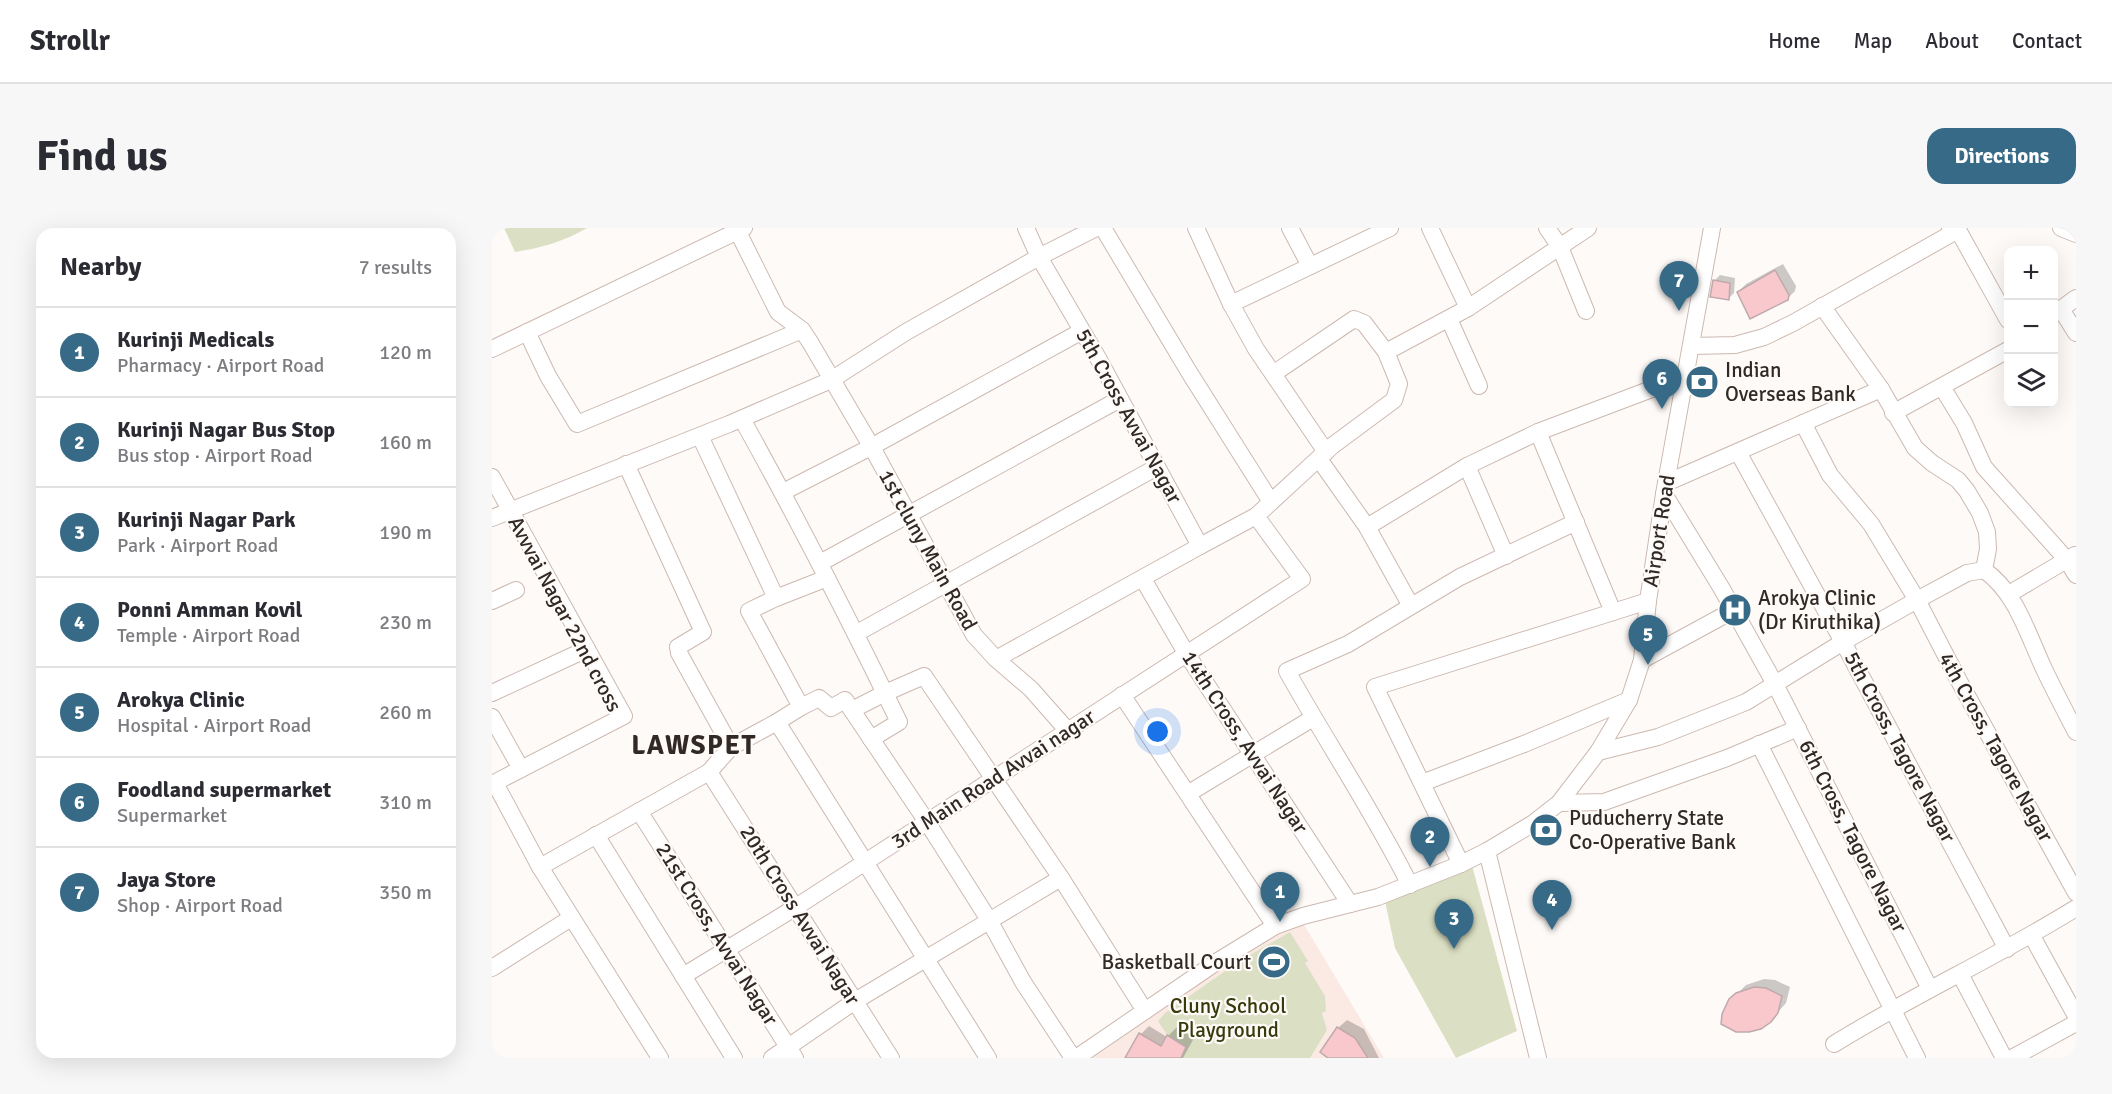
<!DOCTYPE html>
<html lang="en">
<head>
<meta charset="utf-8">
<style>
	:root { --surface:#fff; --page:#f7f7f7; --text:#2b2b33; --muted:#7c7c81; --line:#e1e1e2; --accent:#366a86 }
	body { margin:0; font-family:Signika,sans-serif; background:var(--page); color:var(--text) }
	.controls { position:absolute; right:18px; top:18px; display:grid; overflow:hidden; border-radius:12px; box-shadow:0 6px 24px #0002 }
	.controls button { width:54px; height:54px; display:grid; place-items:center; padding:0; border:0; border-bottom:2px solid var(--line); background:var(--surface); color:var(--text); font:30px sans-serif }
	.you { position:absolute; left:666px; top:504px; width:21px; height:21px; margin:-15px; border:4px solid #fff; border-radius:50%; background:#1a73e8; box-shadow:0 0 0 9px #1a73e833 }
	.badge { display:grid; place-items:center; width:39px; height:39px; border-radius:50%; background:var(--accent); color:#fff; font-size:20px; font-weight:700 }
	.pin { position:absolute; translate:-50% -50px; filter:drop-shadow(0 2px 3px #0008) }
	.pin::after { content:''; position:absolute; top:32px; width:21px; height:18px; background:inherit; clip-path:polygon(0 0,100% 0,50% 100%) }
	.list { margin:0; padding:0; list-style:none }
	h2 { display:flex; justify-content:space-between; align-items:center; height:78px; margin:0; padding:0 24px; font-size:26px }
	h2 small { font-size:20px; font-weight:400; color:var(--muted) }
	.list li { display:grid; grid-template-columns:39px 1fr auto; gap:18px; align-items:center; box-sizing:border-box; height:90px; padding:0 24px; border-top:2px solid var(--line) }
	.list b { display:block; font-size:22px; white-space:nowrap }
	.list p { margin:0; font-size:20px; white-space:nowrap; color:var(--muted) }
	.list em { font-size:20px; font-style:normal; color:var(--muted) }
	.icon { flex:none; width:33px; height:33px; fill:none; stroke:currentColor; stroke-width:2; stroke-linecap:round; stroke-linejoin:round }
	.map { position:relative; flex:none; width:1584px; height:830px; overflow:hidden; border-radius:18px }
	header { display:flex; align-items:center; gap:36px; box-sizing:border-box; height:84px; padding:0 30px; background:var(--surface); border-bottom:2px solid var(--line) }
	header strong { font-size:28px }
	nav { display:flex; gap:33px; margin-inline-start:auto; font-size:21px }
	.intro { display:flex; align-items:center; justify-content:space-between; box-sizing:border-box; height:144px; padding:0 36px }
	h1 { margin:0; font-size:42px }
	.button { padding:15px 27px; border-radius:18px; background:var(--accent); color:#fff; font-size:21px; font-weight:700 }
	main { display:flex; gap:36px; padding:0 36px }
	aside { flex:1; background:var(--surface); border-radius:18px; box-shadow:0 6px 24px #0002 }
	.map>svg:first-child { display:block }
</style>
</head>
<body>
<header>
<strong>Strollr</strong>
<nav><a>Home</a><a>Map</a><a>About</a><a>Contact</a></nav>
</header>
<div class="intro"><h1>Find us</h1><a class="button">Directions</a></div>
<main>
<aside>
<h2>Nearby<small>7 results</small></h2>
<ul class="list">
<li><span class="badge">1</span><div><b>Kurinji Medicals</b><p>Pharmacy · Airport Road</p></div><em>120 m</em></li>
<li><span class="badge">2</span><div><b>Kurinji Nagar Bus Stop</b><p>Bus stop · Airport Road</p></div><em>160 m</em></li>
<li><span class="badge">3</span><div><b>Kurinji Nagar Park</b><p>Park · Airport Road</p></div><em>190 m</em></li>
<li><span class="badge">4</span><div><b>Ponni Amman Kovil</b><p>Temple · Airport Road</p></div><em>230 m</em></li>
<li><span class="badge">5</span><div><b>Arokya Clinic</b><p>Hospital · Airport Road</p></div><em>260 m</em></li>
<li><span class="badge">6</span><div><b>Foodland supermarket</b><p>Supermarket</p></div><em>310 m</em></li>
<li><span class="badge">7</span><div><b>Jaya Store</b><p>Shop · Airport Road</p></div><em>350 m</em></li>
</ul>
</aside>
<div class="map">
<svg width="1584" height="830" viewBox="0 0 1584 830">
	<rect width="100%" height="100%" fill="#fefaf8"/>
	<path fill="#fbeae3" d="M808 690 892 830H599L692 762Z"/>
	<g fill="#dbe0c4">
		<path d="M12 0H95C73 13 49 20 23 24Z"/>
		<path d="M979 634 1025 803 964 830 903 720 893 673Z"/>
		<path d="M798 704 816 733 813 735 833 768 834 783 830 785 835 802 818 830H689L694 819 675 807 666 793 673 785 749 732Z"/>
	</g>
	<g fill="#0003">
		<path d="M1291 36 1304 58 1303 63 1295 71 1246 64 1254 56Z"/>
		<path d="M1228 47 1243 50 1242 65 1236 71 1220 67 1223 52Z"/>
		<path d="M1272 751 1283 752 1298 759 1294 775 1278 793 1245 766 1254 757Z"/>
		<path d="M855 792 872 801 887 830H839L846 800Z"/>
		<path d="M657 798 675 809 685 799 702 810 691 830H639L649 806Z"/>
	</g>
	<g fill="#f8c8cc" stroke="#bfa9ab" stroke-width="1.5">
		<path d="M1283 42 1297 67 1296 72 1258 91 1245 64Z"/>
		<path d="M1221 52 1238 55 1237 72 1218 69Z"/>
		<path d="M1262 759 1274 760 1290 768 1286 785 1279 794 1269 801 1257 804H1244L1229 796 1230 786 1237 771 1244 765Z"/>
		<path d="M845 799 863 810 876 830H836L828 824Z"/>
		<path d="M647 805 669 818 675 807 694 819 689 830H633Z"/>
	</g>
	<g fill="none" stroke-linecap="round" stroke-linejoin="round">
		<g stroke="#ccb9b0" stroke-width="18">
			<g id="minor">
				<path d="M244 0 286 84 310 102 318 114 382 223 482 407 504 431 539 461 576 503"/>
				<path d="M611 0 697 144 779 274"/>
				<path d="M704 0 739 76 764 121 834 224"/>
				<path d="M798 0 818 38"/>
				<path d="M938 0 976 80"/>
				<path d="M1055 0 1068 19 1094 83"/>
				<path d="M1458 0 1466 2 1516 92"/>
				<path d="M1569 0 1584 6"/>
				<path d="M739 76 898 0"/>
				<path d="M1330 78 1389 161 1423 220 1440 235 1466 252 1475 263 1488 285 1495 304 1496 321 1492 342"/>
				<path d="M1569 81 1584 105"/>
				<path d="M1562 86 1584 70"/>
				<path d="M957 91 987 158"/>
				<path d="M35 104 56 148 85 196 310 102"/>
				<path d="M1200 118 1243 117 1272 109 1301 95 1466 2"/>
				<path d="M0 121 252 0"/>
				<path d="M894 124 976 80 1096 0"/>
				<path d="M1450 159 1472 195 1492 239 1575 332 1584 347"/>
				<path d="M1401 185 1516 122"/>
				<path d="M250 191C305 290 357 391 407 494L379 511"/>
				<path d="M1311 195 1338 247 1379 296 1425 372 1467 453 1584 665"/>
				<path d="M1046 204 1121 384"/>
				<path d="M208 208 284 370 335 350"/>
				<path d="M1246 224 1351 414 1515 721"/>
				<path d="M827 231 875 299 919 378"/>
				<path d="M975 238 1014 328"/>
				<path d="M0 249 132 488 0 556"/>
				<path d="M1174 255 1389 161"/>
				<path d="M291 264 379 219 590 103"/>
				<path d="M1172 266 1230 361 1283 456 1438 761"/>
				<path d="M0 290 237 196 339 152 414 104 547 29 604 0"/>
				<path d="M875 299 975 238 1046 204 1194 148"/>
				<path d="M708 318 764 288 840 218 902 172 907 156 894 124 872 95 862 91 781 146"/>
				<path d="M328 335 628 171"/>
				<path d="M1492 342C1524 364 1536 407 1552 441 1562 462 1573 483 1584 504"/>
				<path d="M651 351 694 425 858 676"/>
				<path d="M1517 366 1583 327"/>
				<path d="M284 370 257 383 309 479 327 470 339 480 353 472 435 594 497 692 531 754 581 830"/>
				<path d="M0 373 24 362"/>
				<path d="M365 405 665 239"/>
				<path d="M504 431 708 318 606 130 547 29 534 0"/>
				<path d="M1150 432 1242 382"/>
				<path d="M0 465 95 421"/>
				<path d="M630 467 783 698"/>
				<path d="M309 479 285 494 496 830"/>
				<path d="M360 482 393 465 432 448 569 650 653 783"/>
				<path d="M0 489 29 541"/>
				<path d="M1267 516 1425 830"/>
				<path d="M239 519 285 494"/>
				<path d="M1106 524 1166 509 1254 474 1351 414 1425 372 1475 345 1492 342"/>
				<path d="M217 544 399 830"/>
				<path d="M3 555 48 639 168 830"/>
				<path d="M930 555 1032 516 1137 472"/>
				<path d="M697 565 821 490"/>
				<path d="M1067 575 1112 574 1235 530 1306 500"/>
				<path d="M147 583 303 830"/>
				<path d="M104 607 242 830"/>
				<path d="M995 623 1046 830"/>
				<path d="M969 636 883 459 1156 373"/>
				<path d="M48 639 217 544 239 519 187 425 186 419 211 404 134 236"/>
				<path d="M918 657C881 583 835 515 795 443L856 416 968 349 1084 294"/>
				<path d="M1540 708 1584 788"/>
				<path d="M0 740 79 690"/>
				<path d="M1468 746 1512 830"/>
				<path d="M191 748 304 679 810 351 764 288"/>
				<path d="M1342 816C1421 767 1505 729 1584 680"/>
				<path d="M280 830 363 773 569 650"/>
				<path d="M584 830 726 733 783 698 811 688 886 669 969 636 995 623 1040 596 1067 575 1106 524 1137 472 1150 432 1156 373 1172 266 1220 0"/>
				<path d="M1520 830 1584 795"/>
			</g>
		</g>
		<use href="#minor" stroke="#fff" stroke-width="16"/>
	</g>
	<defs>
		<g id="bank-disc" transform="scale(1.725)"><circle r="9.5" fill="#366a86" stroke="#fefaf8"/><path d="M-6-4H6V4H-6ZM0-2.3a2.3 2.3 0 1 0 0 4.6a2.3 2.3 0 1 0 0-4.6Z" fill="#fff"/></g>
		<g id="hospital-disc" transform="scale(1.725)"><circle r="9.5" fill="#366a86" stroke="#fefaf8"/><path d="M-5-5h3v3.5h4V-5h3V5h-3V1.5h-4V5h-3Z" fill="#fff"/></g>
		<g id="stadium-disc" transform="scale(1.725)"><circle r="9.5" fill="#366a86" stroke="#fefaf8"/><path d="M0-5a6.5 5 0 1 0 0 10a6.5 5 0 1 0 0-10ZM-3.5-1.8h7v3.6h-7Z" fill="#fff"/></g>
	</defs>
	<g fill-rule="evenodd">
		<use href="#bank-disc" x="1210" y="154"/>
		<use href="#hospital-disc" x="1243" y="382"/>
		<use href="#bank-disc" x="1054" y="602"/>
		<use href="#stadium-disc" x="782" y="734"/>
	</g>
	<g text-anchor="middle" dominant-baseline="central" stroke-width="4.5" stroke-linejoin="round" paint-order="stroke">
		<g font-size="21" fill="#302925" stroke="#fefaf8" text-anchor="start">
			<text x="1233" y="142">Indian<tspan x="1233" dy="24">Overseas Bank</tspan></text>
			<text x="1266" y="370">Arokya Clinic<tspan x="1266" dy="24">(Dr Kiruthika)</tspan></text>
			<text x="1077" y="590">Puducherry State<tspan x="1077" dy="24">Co-Operative Bank</tspan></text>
			<text x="759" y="734" text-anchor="end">Basketball Court</text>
		</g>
		<g font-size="21" fill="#302925" stroke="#fefaf8">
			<text transform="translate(637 188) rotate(61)">5th Cross Avvai Nagar</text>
			<text transform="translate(1167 303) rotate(-81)">Airport Road</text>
			<text transform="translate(436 322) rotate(61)">1st cluny Main Road</text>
			<text transform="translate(73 386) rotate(62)">Avvvai Nagar 22nd cross</text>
			<text transform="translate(753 514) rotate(57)">14th Cross, Avvai Nagar</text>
			<text transform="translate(1408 519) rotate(62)">5th Cross, Tagore Nagar</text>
			<text transform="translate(1504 519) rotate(61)">4th Cross, Tagore Nagar</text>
			<text transform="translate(501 551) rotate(-33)">3rd Main Road Avvai nagar</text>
			<text transform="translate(1361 608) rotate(63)">6th Cross, Tagore Nagar</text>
			<text transform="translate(308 687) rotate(58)">20th Cross Avvai Nagar</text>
			<text transform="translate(225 706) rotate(58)">21st Cross, Avvai Nagar</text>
		</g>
		<g font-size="21" fill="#363b0b" stroke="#fefaf8">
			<text x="736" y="778">Cluny School<tspan x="736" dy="24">Playground</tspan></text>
		</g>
		<g font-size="27" font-weight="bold" letter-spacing="1.5" fill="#302925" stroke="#fefaf8">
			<text x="202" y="517">LAWSPET</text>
		</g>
	</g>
</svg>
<div class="controls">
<button>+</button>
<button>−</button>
<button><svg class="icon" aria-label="layers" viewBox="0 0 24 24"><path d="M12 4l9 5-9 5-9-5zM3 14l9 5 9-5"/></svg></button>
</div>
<div class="you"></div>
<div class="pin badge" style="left:788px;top:694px">1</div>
<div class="pin badge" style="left:938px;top:639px">2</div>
<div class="pin badge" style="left:962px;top:721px">3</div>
<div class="pin badge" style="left:1060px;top:702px">4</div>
<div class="pin badge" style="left:1156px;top:437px">5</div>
<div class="pin badge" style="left:1170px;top:181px">6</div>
<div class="pin badge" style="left:1187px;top:83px">7</div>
</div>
</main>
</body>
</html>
